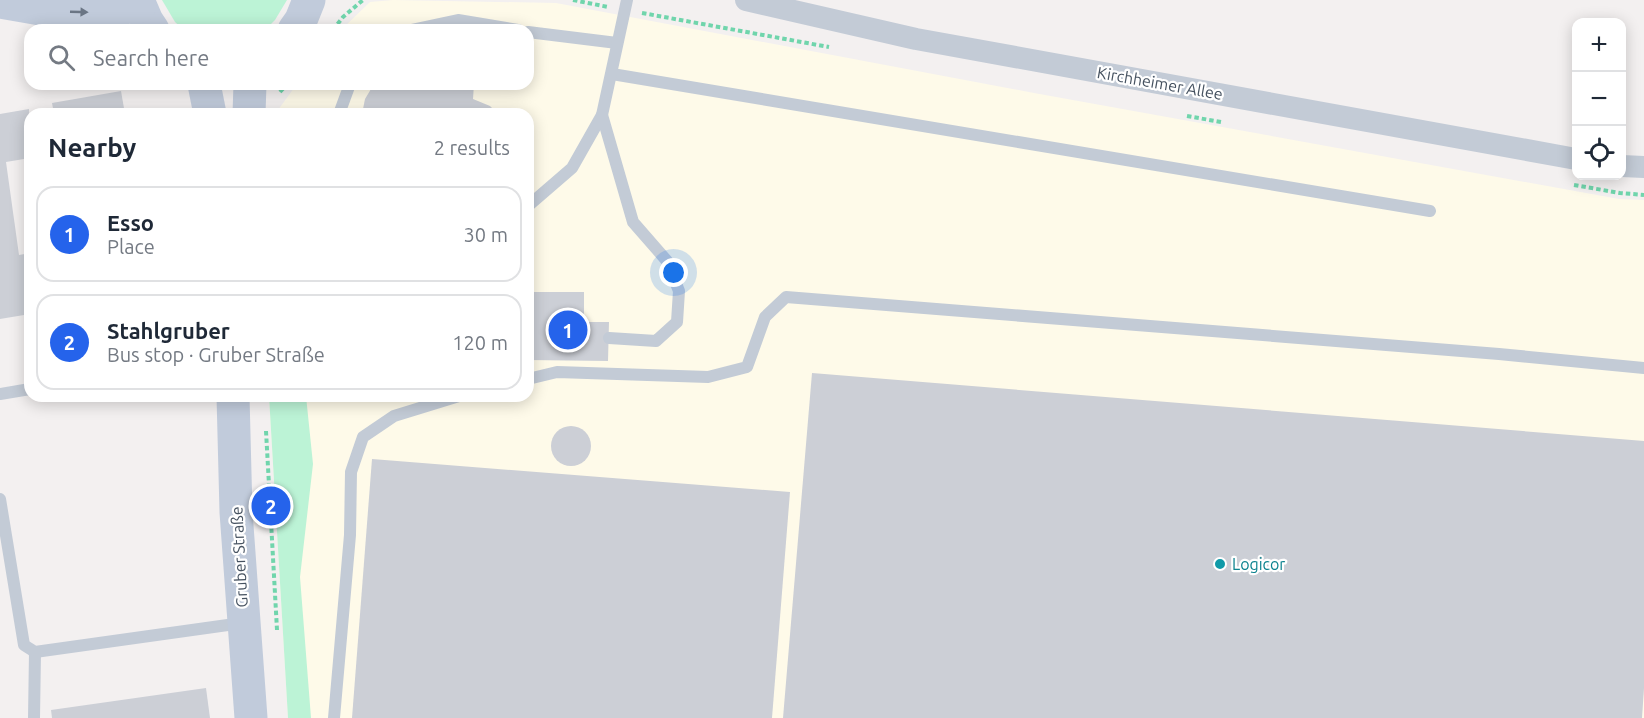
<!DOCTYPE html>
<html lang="en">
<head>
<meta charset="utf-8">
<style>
	:root { --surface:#fff; --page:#f6f6f7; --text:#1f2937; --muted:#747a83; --line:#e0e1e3; --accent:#2563eb }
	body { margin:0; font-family:Ubuntu,sans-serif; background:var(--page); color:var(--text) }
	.controls { position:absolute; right:18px; top:18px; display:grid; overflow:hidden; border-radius:12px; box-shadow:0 3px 15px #0003 }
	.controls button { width:54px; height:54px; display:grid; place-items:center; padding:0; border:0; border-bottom:2px solid var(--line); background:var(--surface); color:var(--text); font:30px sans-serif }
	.you { position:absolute; left:674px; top:273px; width:21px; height:21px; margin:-15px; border:4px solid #fff; border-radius:50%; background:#1a73e8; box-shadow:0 0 0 9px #1a73e833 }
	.badge { display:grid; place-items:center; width:39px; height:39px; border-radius:50%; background:var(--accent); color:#fff; font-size:20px; font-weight:700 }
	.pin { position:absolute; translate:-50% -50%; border:3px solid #fff; box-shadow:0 2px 6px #0006 }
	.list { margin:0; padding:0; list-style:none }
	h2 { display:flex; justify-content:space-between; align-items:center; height:78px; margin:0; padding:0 24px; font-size:26px }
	h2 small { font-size:20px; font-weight:400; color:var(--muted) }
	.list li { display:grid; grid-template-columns:39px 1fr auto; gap:18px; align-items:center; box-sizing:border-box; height:96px; margin:0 12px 12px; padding:0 12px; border:2px solid var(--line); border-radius:18px }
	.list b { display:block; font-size:22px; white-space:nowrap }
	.list p { margin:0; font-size:20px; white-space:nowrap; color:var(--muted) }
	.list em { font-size:20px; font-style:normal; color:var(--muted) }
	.icon { flex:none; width:33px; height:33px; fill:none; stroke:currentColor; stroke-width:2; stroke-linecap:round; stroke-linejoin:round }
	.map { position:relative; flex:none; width:1644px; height:718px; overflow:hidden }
	.search { position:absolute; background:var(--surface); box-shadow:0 3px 15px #0003; left:24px; top:24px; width:510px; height:66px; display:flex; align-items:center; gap:15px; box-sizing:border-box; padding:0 21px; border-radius:18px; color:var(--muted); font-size:22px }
	.panel { position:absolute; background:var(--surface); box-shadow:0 3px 15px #0003; left:24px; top:108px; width:510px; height:294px; border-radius:18px }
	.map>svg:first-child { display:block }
</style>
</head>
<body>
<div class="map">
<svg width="1644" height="718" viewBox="0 0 1644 718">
	<rect width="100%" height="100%" fill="#f3f0f0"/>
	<path fill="#fefae9" d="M393 0 556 3 1034 93 1619 199 1644 200V718H288L269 396H528V114H278V110L297 84H528V30H341L370 2Z"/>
	<g fill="#bcf3d6">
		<path d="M162 0H287L275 20 265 30H184L175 22Z"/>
		<path d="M269 396H306L313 464 300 577 311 718H288Z"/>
	</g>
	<g fill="#cccfd6">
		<path d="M374 84H474L473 99 490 106 494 110 492 112 494 114H362L365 99Z"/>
		<path d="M121 91 125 114H54L52 103Z"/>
		<path d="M29 109 30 158 6 162 19 255 30 253V314L0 319V114Z"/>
		<path d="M528 292H584V322H609L608 361 528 360Z"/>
		<path d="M812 373 1644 441V688L1642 718H783Z"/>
		<circle cx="571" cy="446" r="20"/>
		<path d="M372 459 790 492 772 718H352Z"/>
		<path d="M206 688 210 718H52L51 710Z"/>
	</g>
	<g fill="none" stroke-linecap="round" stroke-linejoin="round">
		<g stroke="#70d5ac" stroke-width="4" stroke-dasharray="4.5 3" stroke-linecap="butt">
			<path d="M573 0 608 7"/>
			<path d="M642 13 829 47"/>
			<path d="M333 30 343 17 363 0"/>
			<path d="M280 92 287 84"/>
			<path d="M1187 116 1221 122"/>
			<path d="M1574 185 1620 193 1644 195"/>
			<path d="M266 431 277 630"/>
		</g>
		<g stroke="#c3cbd6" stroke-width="12">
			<path d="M411 30 458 20 518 30"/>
			<path d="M528 32 617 43"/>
			<path d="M612 74 1430 211"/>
			<path d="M339 114 350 84"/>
			<path d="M602 115 633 222 667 261 679 291 677 322 656 341 609 338"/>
			<path d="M528 206 572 168 602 115 627 0"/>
			<path d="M528 379 557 372 708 377 747 367 765 317 786 297 1499 354 1644 368"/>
			<path d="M0 394 30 389"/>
			<path d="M0 499 24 645 35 652 242 623"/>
			<path d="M34 718 35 652"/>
			<path d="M334 718 350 535 351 472 363 437 394 416 459 396"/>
		</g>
		<g stroke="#c3cbd6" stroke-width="22">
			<path d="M746 0 916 39 1576 159"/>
			<path d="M1622 166 1644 167"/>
		</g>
		<g stroke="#c1cbdb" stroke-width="33">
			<path d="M138 0 147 21 153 30"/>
			<path d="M0 2 46 10 87 12 140 6"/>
			<path d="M294 30 301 20 309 0"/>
			<path d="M204 84 210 114"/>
			<path d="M249 114 250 84"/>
			<path d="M233 396 236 512 251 718"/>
		</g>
	</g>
	<defs><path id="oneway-solid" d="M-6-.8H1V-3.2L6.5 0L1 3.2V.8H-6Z" transform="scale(1.5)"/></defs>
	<use fill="#6b7685" href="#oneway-solid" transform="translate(79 12) rotate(2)"/>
	<circle fill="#0f9aa8" stroke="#fff" stroke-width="2" cx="1220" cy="564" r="6"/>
	<g text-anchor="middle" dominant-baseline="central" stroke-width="4.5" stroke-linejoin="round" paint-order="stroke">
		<g font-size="16" fill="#465260" stroke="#fff">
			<text transform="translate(1160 83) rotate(10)">Kirchheimer Allee</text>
			<text transform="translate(239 557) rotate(-93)">Gruber Straße</text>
		</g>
		<g font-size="16" fill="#0d838f" stroke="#fff" text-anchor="start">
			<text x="1232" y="564">Logicor</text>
		</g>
	</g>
</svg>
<div class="controls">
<button>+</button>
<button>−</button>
<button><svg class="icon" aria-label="locate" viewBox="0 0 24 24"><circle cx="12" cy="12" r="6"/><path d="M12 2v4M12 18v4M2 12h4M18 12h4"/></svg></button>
</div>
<div class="you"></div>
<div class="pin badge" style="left:568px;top:330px">1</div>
<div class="pin badge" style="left:271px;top:506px">2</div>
<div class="search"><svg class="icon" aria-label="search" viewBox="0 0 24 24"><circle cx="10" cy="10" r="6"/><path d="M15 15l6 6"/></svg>Search here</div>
<section class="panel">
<h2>Nearby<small>2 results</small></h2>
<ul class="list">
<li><span class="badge">1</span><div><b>Esso</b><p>Place</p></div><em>30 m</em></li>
<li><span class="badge">2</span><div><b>Stahlgruber</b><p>Bus stop · Gruber Straße</p></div><em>120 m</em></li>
</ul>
</section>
</div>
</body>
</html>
